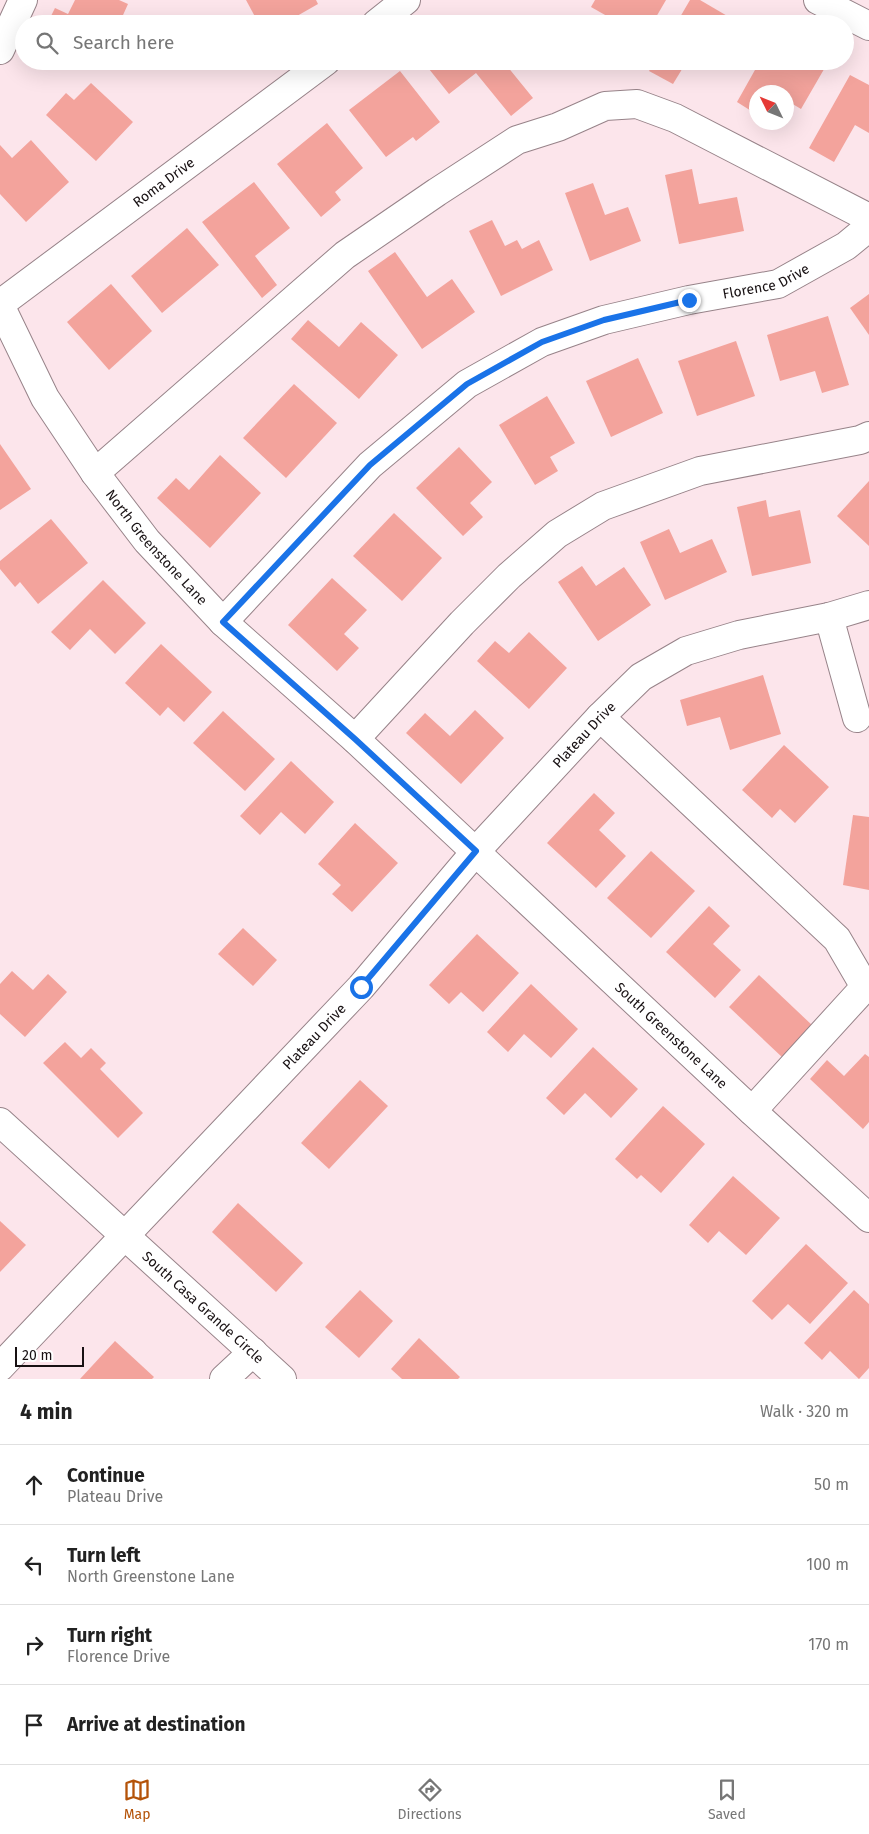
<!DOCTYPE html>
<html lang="en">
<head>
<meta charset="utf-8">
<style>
	:root { --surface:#fff; --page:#f6f6f6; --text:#222; --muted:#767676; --line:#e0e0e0; --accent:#b45309 }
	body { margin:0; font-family:"Fira Sans",sans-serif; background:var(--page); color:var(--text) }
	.compass { position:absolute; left:749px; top:85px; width:45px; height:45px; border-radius:50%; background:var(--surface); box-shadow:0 5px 20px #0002; rotate:313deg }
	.scale { position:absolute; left:15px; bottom:12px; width:69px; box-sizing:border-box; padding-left:5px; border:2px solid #181113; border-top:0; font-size:14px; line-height:18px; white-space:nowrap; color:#181113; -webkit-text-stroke:4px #fff; paint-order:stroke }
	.stop { position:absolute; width:15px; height:15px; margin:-11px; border:4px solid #1a73e8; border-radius:50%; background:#fff }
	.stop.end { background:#1a73e8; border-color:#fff; box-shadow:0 1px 5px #0008 }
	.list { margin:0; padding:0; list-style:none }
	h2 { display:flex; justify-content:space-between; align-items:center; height:65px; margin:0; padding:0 20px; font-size:21px }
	h2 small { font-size:16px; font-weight:400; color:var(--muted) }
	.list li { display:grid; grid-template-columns:32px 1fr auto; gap:15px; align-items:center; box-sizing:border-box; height:80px; padding:0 20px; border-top:1px solid var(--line) }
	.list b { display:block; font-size:19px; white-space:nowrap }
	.list p { margin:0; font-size:16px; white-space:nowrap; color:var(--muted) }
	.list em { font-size:16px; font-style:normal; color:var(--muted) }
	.icon { flex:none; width:28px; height:28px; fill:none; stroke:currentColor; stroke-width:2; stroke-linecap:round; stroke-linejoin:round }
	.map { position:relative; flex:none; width:869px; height:1379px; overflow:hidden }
	.search { position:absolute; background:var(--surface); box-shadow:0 5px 20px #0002; left:15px; right:15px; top:15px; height:55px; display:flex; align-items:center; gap:12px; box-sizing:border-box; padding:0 18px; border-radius:28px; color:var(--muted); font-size:19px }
	.sheet { height:385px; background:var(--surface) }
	nav { display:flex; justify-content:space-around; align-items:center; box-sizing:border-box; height:70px; border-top:1px solid var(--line); background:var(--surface); font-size:14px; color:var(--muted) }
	nav a { display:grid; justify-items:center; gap:2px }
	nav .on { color:var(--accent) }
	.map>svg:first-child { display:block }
</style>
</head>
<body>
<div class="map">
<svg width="869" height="1379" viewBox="0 0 869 1379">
	<rect width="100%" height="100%" fill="#fce5eb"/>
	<g fill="#f3a39c">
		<path d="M75 0H119L128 4 119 24H47L55 8 68 14Z"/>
		<path d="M246 0H316L318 4 283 24H259Z"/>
		<path d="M595 0H666L652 24H621L591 7Z"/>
		<path d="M690 0H700L741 24H676Z"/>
		<path d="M428 61H503L533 98 511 116 476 73 449 94 425 64Z"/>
		<path d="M655 61H687L673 84 649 71Z"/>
		<path d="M760 61H821L827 64 801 109 786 100V92H756V114L737 102Z"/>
		<path d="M400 71 440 122 416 141 413 137 386 157 349 110Z"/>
		<path d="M850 75 869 85V133L855 125 834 162 809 148Z"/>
		<path d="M91 83 133 122 96 161 46 115 66 93 74 100Z"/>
		<path d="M327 123 363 168 335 192 341 200 321 217 277 164Z"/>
		<path d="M31 140 69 182 26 222 0 194V145L12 158Z"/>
		<path d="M692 169 699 204 737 197 744 231 679 244 665 175Z"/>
		<path d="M254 182 290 228 255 256 277 285 262 298 202 222Z"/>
		<path d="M593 183 605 215 628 207 641 241 590 261 565 193Z"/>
		<path d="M492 220 505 246 517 240 522 249 539 240 553 270 501 296 469 231Z"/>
		<path d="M187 228 219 265 162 313 131 276Z"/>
		<path d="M395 252 427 297 452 279 475 312 422 349 368 271Z"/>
		<path d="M111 284 152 331 109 370 67 322Z"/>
		<path d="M869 294V335L850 308Z"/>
		<path d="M828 316 849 385 822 393 815 371 780 381 767 335Z"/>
		<path d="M308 320 339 347 361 322 398 355 359 399 291 339Z"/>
		<path d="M736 341 755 396 697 416 678 361Z"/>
		<path d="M638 358 663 413 611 437 586 381Z"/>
		<path d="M294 384 337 423 286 478 243 438Z"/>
		<path d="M547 396 575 443 550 457 558 471 535 485 499 425Z"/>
		<path d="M0 444 31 489 0 510Z"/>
		<path d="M459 447 492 482 470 503 483 517 463 536 416 488Z"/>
		<path d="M220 455 261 493 210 548 157 498 176 478 189 490Z"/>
		<path d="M869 481V546L837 516Z"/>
		<path d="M766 500 769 517 800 510 811 563 752 576 737 507Z"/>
		<path d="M394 513 442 558 402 601 353 556Z"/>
		<path d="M51 519 88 563 38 604 20 582 15 587 0 569V561Z"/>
		<path d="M669 529 680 553 712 539 727 572 665 600 640 542Z"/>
		<path d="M582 566 596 586 624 567 651 605 598 641 558 582Z"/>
		<path d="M332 578 367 610 344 634 359 648 337 671 288 625Z"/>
		<path d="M103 580 146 623 115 654 90 629 70 650 51 632Z"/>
		<path d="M529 632 567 668 529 709 477 661 495 641 509 653Z"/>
		<path d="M161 644 212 692 184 722 168 707 160 716 125 683Z"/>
		<path d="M763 675 781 734 730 750 720 717 687 726 680 700Z"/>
		<path d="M475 710 504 738 461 784 406 733 425 713 450 736Z"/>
		<path d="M223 711 275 759 245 791 193 743Z"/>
		<path d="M784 745 829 787 795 823 780 809 772 818 742 790Z"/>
		<path d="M291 761 334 802 305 834 281 812 260 835 240 816Z"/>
		<path d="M594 793 615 813 599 830 626 856 596 888 547 843Z"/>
		<path d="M853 815 869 817V890L843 885Z"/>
		<path d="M355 823 398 863 352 912 332 894 341 885 318 864Z"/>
		<path d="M651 851 695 891 651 938 607 898Z"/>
		<path d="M709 906 730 926 713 944 741 970 715 998 666 952Z"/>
		<path d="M243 928 277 960 253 986 218 954Z"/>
		<path d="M477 934 519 973 483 1012 461 992 449 1004 429 985Z"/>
		<path d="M12 971 33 990 48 974 67 992 25 1037 0 1014V984Z"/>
		<path d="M759 975 813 1026 783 1058 729 1007Z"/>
		<path d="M531 984 578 1029 551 1058 524 1034 508 1052 487 1032Z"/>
		<path d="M65 1042 81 1058 91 1048 106 1063 100 1069 143 1113 118 1138 43 1063Z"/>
		<path d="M593 1047 638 1089 611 1118 585 1093 564 1115 546 1098Z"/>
		<path d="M865 1054 869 1057V1122L863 1129 810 1079 827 1060 844 1076Z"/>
		<path d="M360 1080 388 1106 329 1169 301 1143Z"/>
		<path d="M663 1106 705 1144 661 1193 641 1175 637 1179 615 1159Z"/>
		<path d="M733 1176 780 1218 746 1255 719 1231 708 1243 689 1225Z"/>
		<path d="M238 1203 303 1263 276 1292 212 1232Z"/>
		<path d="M0 1221 26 1245 0 1272Z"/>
		<path d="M806 1244 848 1283 810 1324 788 1304 772 1320 752 1301Z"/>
		<path d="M360 1290 393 1321 359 1358 325 1327Z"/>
		<path d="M854 1290 869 1304V1368L859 1379 830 1351 822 1360 804 1343Z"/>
		<path d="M419 1338 460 1377 458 1379H402L391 1369Z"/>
		<path d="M115 1341 154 1377 152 1379H80Z"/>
	</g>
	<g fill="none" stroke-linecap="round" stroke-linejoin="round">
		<g stroke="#978389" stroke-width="30">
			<g id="minor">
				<path d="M818 0 869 26"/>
				<path d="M376 24 406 0"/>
				<path d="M0 50 23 0"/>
				<path id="s1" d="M0 304 326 61"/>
				<path id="s2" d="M0 305 45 398 95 473 147 541 223 622 355 739 752 1111 869 1218"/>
				<path d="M95 473 345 255 437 192 517 140 558 127 605 106 637 104 675 118 869 218"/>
				<path d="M829 617 857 718"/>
				<path id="s3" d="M223 622 370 465 467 384 542 342 604 320 689 300 778 284 846 246 869 227"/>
				<path d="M600 717 837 939 865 987 752 1111"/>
				<path d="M355 739 462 623 509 576 557 534 603 506 700 471 860 440 869 436"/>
				<path id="s4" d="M0 1122 282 1379"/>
				<path id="s5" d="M0 1367 361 987 476 851 600 717 641 677 686 651 739 635 829 617 869 605"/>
				<path d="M224 1379 253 1352"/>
			</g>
		</g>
		<use href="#minor" stroke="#fff" stroke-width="28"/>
	</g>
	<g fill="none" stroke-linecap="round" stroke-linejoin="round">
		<path stroke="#1a73e8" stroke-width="6" d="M361 987 476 851 355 739 223 622 370 465 467 384 542 342 604 320 689 300"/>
	</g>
	<g text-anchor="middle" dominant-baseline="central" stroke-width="4" stroke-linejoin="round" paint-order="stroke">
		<g font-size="14" fill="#181113" stroke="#fff">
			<text stroke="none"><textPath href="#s1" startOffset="204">Roma Drive</textPath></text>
			<text stroke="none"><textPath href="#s3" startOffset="660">Florence Drive</textPath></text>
			<text stroke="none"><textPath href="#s2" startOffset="290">North Greenstone Lane</textPath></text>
			<text stroke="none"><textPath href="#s5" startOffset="861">Plateau Drive</textPath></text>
			<text stroke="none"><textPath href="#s5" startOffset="456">Plateau Drive</textPath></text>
			<text stroke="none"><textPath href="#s2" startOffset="1000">South Greenstone Lane</textPath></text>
			<text stroke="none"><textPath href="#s4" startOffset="275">South Casa Grande Circle</textPath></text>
		</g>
	</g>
</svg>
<svg class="compass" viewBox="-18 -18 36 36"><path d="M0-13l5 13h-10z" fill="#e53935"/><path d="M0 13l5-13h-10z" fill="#767676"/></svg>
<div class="scale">20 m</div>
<div class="stop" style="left:361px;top:987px"></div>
<div class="stop end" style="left:689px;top:300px"></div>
<div class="search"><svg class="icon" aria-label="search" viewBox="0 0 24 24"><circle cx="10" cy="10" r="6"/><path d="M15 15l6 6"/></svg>Search here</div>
</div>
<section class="sheet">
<h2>4 min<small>Walk · 320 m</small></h2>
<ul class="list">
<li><svg class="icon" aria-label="ahead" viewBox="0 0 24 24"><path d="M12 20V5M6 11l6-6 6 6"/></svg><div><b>Continue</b><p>Plateau Drive</p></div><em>50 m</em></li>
<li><svg class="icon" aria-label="left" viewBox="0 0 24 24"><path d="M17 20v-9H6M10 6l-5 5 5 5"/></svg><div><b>Turn left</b><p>North Greenstone Lane</p></div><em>100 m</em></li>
<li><svg class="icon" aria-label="right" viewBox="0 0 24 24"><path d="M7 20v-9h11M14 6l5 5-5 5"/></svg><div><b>Turn right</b><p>Florence Drive</p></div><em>170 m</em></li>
<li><svg class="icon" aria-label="arrive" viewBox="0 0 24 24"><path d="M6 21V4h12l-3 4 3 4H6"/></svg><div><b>Arrive at destination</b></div></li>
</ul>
</section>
<nav>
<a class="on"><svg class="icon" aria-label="map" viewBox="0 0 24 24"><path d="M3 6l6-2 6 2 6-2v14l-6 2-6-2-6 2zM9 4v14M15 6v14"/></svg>Map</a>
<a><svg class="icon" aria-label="directions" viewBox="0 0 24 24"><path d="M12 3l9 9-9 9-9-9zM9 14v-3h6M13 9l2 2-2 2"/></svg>Directions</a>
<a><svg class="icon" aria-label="saved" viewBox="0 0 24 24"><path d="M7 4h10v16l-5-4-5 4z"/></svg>Saved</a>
</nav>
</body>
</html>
